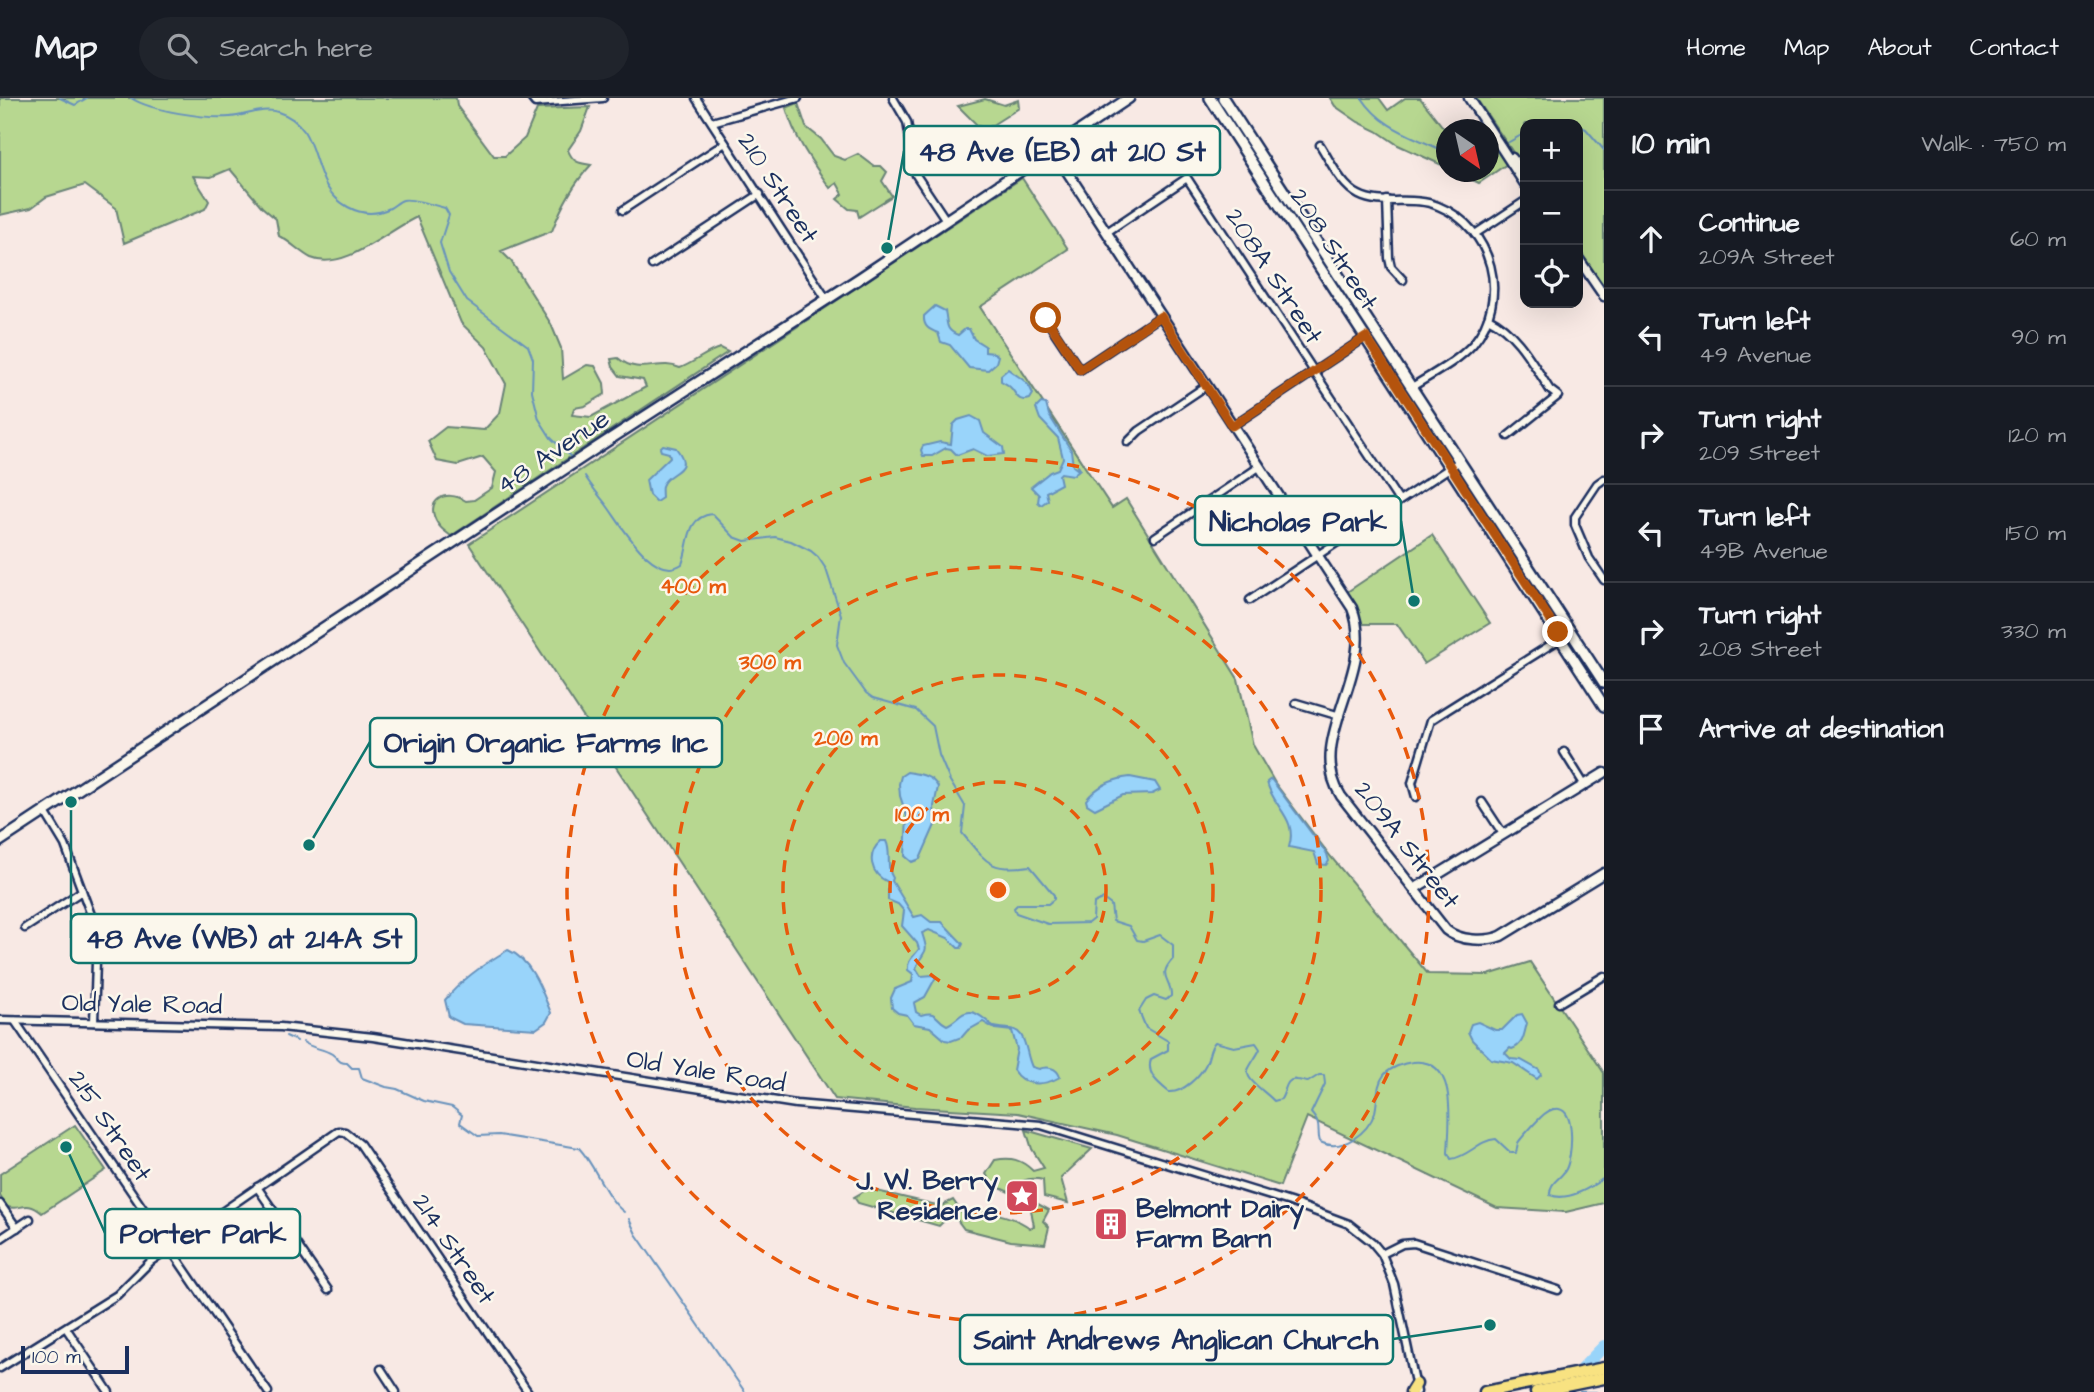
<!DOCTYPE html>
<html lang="en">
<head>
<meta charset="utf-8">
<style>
	:root { --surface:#171b24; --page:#20242c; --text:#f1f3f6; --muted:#9ea1a6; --line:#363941 }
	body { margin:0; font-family:"Architects Daughter",sans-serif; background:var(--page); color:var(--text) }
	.controls { position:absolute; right:21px; top:21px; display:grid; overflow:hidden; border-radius:14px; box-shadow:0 7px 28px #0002 }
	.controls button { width:63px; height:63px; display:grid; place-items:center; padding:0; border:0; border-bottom:2px solid var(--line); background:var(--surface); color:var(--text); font:35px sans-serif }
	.compass { position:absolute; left:1436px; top:21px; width:63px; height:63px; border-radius:50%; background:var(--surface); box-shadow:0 7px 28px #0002; rotate:146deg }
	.scale { position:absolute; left:21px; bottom:18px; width:108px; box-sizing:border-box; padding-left:7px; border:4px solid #1b2f5e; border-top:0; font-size:19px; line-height:24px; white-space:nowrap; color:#1b2f5e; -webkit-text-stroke:5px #fbf7ec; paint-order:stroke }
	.stop { position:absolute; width:21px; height:21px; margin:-16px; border:5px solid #b45309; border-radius:50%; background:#fff }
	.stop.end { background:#b45309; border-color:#fff; box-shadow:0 2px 7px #0008 }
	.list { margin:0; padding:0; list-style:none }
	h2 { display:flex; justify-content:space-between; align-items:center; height:91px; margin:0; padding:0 28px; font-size:30px }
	h2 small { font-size:23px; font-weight:400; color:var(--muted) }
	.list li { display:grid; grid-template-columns:46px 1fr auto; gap:21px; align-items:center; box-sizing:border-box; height:98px; padding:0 28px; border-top:2px solid var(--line) }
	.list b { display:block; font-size:26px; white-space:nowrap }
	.list p { margin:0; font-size:23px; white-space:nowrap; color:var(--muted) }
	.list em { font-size:23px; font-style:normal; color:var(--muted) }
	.icon { flex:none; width:38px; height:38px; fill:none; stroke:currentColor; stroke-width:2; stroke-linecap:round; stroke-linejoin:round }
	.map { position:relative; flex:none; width:1604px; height:1294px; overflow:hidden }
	header { display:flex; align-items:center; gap:42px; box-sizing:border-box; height:98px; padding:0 35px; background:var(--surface); border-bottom:2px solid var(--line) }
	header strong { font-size:33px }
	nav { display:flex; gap:38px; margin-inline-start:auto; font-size:24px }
	.search { width:490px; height:63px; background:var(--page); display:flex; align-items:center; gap:18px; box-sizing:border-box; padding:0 24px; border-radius:38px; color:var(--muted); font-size:26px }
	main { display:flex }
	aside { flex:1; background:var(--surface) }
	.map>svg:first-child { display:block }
</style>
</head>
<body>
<header>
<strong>Map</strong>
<div class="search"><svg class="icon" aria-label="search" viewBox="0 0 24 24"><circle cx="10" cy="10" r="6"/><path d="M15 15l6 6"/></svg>Search here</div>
<nav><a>Home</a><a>Map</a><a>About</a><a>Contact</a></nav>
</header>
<main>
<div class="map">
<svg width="1604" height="1294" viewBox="0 0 1604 1294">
	<rect width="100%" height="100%" fill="#f8e9e4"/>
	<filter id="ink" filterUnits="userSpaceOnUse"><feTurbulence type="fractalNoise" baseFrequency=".0143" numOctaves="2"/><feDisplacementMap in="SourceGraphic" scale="14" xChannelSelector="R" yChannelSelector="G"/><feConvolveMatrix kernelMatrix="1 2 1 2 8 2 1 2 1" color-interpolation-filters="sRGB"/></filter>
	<g filter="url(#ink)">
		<g fill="#b7d790" stroke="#698377" stroke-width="2">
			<path d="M0 0H456L457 8 494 58H505L525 40 537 11 590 9 581 33 568 52C573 65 579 65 591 67 573 86 561 109 552 133L501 153 511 163 551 226 561 250 563 281 587 267 595 268 604 285 605 296 585 308 574 310 572 317 591 319 646 289 643 282 620 278 613 269 611 261 618 260C640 279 659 260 680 270 694 265 707 253 720 250L728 254 451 438C447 435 441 431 438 426 423 403 445 390 466 403L474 402 492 390 496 374 483 359 458 367 437 363 428 343 446 329 484 332 500 315 506 286 486 249 461 225 417 119C388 132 344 174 311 160 301 155 291 144 279 138L276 121 262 109 230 71 211 79 193 78 209 103 205 111 124 145 116 110 85 87 46 99 31 110 0 117Z"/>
			<path d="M1330 0H1379L1388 12 1405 0H1420L1446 33V69L1398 47 1377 33 1358 24 1335 8Z"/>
			<path d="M1476 0H1604V191L1578 152V26H1525V72Z"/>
			<path d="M985 1 1004 7 1018 2 1019 10 986 31 978 28 958 8Z"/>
			<path d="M798 5 806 29 821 41 834 58 845 62 858 56 874 68H881L887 74 882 83 892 98 859 119 857 112 849 111 837 101 843 96 837 85 830 90C812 64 795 41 786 10Z"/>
			<path d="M1494 46 1507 66 1479 85 1456 74H1489V47Z"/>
			<path d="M1022 80 1068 151 980 209 1112 410 1126 401 1238 581 1253 647 1275 685 1331 759 1428 876 1488 877 1530 864 1604 975V1105L1566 1114 1497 1110 1307 1019 1280 1088 1117 1037 1018 1015 915 1009 835 1001 469 446Z"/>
			<path d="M1432 437 1490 525 1424 566 1397 526H1362L1357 511 1347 494Z"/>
			<path d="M75 1027 106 1072 42 1115C25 1101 22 1113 7 1109L0 1098V1076Z"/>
			<path d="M1026 1032 1092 1051 1061 1080 1068 1105 1044 1099 1043 1082C1027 1078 1021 1083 1009 1094L993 1087 986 1076 995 1062C1011 1059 1021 1061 1033 1073L1044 1070 1032 1051Z"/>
			<path d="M868 1091 941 1108 953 1102 962 1115C983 1110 1014 1118 1030 1130L1034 1128 1031 1112 1038 1106 1049 1112 1043 1123 1049 1129 1045 1146 1011 1143 964 1131 952 1115 939 1128 858 1105 854 1099Z"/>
		</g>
		<g fill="#99d4fa" stroke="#6792bc" stroke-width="2">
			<path d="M935 208 945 213C948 224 944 232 958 237L965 231H969L974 241 985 248V254L994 255 998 258 996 265 988 272 969 270 950 247 941 244 938 235C930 232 923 229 924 218Z"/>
			<path d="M1008 271C1018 279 1029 283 1033 296L1030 301C1016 305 1017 295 1010 289 1008 286 1004 285 1001 283V277Z"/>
			<path d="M1041 305 1046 306 1049 317 1071 352 1073 368 1077 371 1078 368 1080 371 1073 377 1061 375 1059 377 1061 386 1046 394 1048 402 1041 407 1038 404 1039 397 1031 389 1050 374 1058 371 1063 360 1058 340 1040 321 1036 310Z"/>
			<path d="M971 318 980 323 984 335 1003 349 1004 356 987 358 973 351 957 357 951 351 946 350 932 358H923L921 352 923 348 940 344 951 346 953 327 958 322Z"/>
			<path d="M663 347 676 350C696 375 667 372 662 388 661 392 662 396 662 400L656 404 649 397 646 382 670 359 669 355 661 353 660 350Z"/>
			<path d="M907 674C919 676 932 677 938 689L934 708 935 727 920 761 912 764 905 758 907 719 900 698 899 686 901 678Z"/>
			<path d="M1130 679 1155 684 1160 692 1152 696 1123 697 1095 711 1087 706 1086 702C1097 688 1113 681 1130 679Z"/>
			<path d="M1271 681 1327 756 1329 763 1326 767 1318 766 1314 754 1289 749C1298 720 1273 710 1267 684Z"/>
			<path d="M881 743H886C892 755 885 768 893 780L892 783 914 819 922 817 931 824H942L963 846 961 850H958L948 840 929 832 922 835C930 859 924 849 916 870L921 878 933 877 936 879 925 899 914 905 916 914 921 917C939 912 934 921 947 927 956 924 961 913 971 914 981 915 987 925 995 929 1004 932 1015 928 1021 937 1027 946 1027 959 1032 969L1039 971C1047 968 1057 969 1060 979 1044 988 1023 989 1013 972L1017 951 1012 933 995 931 983 924 967 933 962 939 951 943 945 942 930 929 914 926 907 917 898 915 892 910 891 900 895 891 912 884 913 876 908 872C907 862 914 858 919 851L917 845 902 828 904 813 898 806 888 802V784C870 776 866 756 881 743Z"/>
			<path d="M508 852C532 862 542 893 551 915L546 924 536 931 463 926 449 919 445 902C462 881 485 865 508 852Z"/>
			<path d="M1522 916 1527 925C1524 935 1524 947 1512 951L1510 950 1505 955 1511 961 1521 962 1539 972 1541 977 1537 981 1513 965 1491 961 1472 942 1468 934 1471 926 1478 924 1495 932H1502L1517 917Z"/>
		</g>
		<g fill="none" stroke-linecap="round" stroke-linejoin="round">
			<g stroke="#6792bc" stroke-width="2">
				<path d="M60 0 75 7 87 0"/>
				<path d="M131 0C151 13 206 21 230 19 246 18 262 9 278 14 326 29 305 86 348 109 361 116 376 117 390 110 394 108 399 103 403 102 409 100 438 108 445 110L449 117 440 145 449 174 467 203 528 248 533 261 532 293 539 321 551 340 571 359"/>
				<path d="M1362 0C1383 32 1415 38 1447 55"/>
				<path d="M1578 28 1586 31 1604 52"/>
				<path d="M1509 44 1525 35"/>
				<path d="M1489 57 1492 56"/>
				<path d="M585 378C591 388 598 396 605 405 620 424 653 486 682 466 690 447 685 419 712 416L734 439 745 443 775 439 791 443 811 453 818 459 826 471 841 517 837 547 844 565 866 595 873 600 916 612 933 628 939 657 950 683 965 708 962 735C987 765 990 774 1030 768L1054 797V801L1048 806H1018L1014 810 1016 815 1048 826 1088 825 1093 821 1094 805 1103 801 1111 807 1113 823 1129 828 1137 842 1143 843 1160 837 1173 847V861C1156 879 1172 881 1171 898L1166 902 1154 898 1146 902 1139 913 1146 930 1168 943V952L1151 961C1146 976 1158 985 1169 994 1183 995 1200 978 1206 966 1210 958 1209 950 1215 944L1234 949 1256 945 1260 951C1257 958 1251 965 1248 972 1245 982 1266 994 1274 1003L1281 1001C1286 994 1285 979 1297 982 1301 982 1304 984 1308 984L1319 977H1324L1325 986 1311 1015C1323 1029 1316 1031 1320 1044 1342 1055 1368 1035 1375 1014 1378 1002 1376 987 1384 977 1390 970 1403 965 1413 964 1459 959 1449 1027 1448 1055L1451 1061C1468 1059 1479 1042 1496 1041L1511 1055H1516C1517 1051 1517 1048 1518 1045 1520 1041 1536 1024 1540 1020 1544 1016 1552 1010 1559 1011 1576 1014 1572 1059 1566 1071 1561 1081 1549 1084 1550 1097 1568 1104 1590 1090 1604 1080"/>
				<path d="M286 938 297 943"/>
				<path d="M303 944C313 951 322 950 332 956 339 961 338 965 347 965L352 970H359L362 980 386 989 397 991 424 1003 452 1009 462 1017 460 1025 478 1038 499 1037 579 1050C596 1068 605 1100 624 1114"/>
				<path d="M629 1121 636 1136 745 1294"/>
				<path d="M1580 1294H1596"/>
			</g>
			<path stroke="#99d4fa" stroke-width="12" d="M1572 1281 1604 1248"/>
			<g stroke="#1b2f5e" stroke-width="11">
				<g id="minor">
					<path d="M531 0 535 5 603 0"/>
					<path d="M696 0 827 202"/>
					<path d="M893 0 907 24 916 77 946 122"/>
					<path d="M712 24 798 0"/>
					<path d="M1320 47C1331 64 1341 88 1359 97 1382 109 1413 97 1438 108 1493 130 1511 200 1473 246 1457 264 1432 276 1412 289"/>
					<path d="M1387 102 1389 160 1391 169 1403 182"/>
					<path d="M623 112 725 45"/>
					<path d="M1107 134 1187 80 1399 403"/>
					<path d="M1475 136 1525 103"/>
					<path d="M652 167 760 96"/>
					<path d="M1488 220C1517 234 1533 266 1550 292L1558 298 1508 338"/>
					<path d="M1046 221 1080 272 1161 218"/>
					<path d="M1232 328 1366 239"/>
					<path d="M1128 344 1139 333 1206 288"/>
					<path d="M1604 381 1597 386 1575 419V427L1589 460 1604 482"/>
					<path d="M1155 439 1259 369"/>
					<path d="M1250 502 1460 363"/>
					<path d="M1296 605 1340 618"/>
					<path d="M1564 654 1584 686"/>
					<path d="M1416 699 1412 685 1431 622 1571 534"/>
					<path d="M1482 704 1503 736"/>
					<path d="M45 714 65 747 97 833 94 924"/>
					<path d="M25 830 82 793"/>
					<path d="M1559 905 1604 878"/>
					<path d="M0 922 281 929 373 939 796 1006 1041 1027 1290 1104 1349 1126 1372 1144 1382 1156 1394 1186 1417 1294"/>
					<path d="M15 923 268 1294"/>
					<path d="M257 1089 328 1192"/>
					<path d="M0 1106 17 1130"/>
					<path d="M0 1141 30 1121"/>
					<path d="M1382 1156 1402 1146 1414 1145 1558 1192"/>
					<path d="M66 1230 109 1294"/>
					<path d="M0 1270 117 1197 151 1163 339 1033 345 1034 360 1046 528 1294"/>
					<path d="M381 1271 396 1294"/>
				</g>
			</g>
			<g stroke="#1b2f5e" stroke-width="13">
				<g id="tertiary">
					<path d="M1469 0 1525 86"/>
					<path d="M1053 52 1352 510C1378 573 1304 641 1341 698L1446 832C1459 843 1486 844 1501 838L1604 775"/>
					<path d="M1512 60 1525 77"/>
					<path d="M1578 160 1604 198"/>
					<path d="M1414 791 1604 675"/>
				</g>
			</g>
			<g stroke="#1b2f5e" stroke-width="14">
				<g id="secondary">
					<path d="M1210 0 1604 608"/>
					<path d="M1223 0 1604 585"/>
					<path d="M0 743 607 343 860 180 1129 0"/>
				</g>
			</g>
			<g stroke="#1b2f5e" stroke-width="15">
				<g id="primary">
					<path d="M1411 1294 1416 1286"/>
					<path d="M1485 1294 1604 1270"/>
					<path d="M1536 1294 1604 1280"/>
				</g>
			</g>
			<use href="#minor" stroke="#fbf7ec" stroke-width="6"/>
			<use href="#tertiary" stroke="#fbf7ec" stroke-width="8"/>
			<use href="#secondary" stroke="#fbf7ec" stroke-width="9"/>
			<use href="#primary" stroke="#f8e281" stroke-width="10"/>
		</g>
	</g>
	<g fill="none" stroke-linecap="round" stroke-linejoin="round" filter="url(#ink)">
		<path stroke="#b45309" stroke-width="9" d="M1046 220 1080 272 1161 218 1232 328 1366 239 1558 534"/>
	</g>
	<g fill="none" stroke="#e8590c" stroke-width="3.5" stroke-dasharray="12 9">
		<circle cx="998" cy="792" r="108"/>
		<circle cx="998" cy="792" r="215"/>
		<circle cx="998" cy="792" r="323"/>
		<circle cx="998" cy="792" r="431"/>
	</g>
	<defs>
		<g id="sight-square" transform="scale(1.75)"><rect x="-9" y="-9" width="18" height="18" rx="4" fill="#d1495b" stroke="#fbf7ec"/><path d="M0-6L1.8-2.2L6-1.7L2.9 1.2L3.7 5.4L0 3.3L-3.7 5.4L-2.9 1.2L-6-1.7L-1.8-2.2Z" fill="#fff"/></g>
		<g id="building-square" transform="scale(1.75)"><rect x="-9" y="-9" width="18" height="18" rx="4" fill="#d1495b" stroke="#fbf7ec"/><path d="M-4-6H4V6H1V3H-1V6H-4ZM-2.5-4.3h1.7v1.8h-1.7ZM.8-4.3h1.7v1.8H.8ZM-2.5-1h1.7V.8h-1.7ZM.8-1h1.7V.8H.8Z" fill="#fff"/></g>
	</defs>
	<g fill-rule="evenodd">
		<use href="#sight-square" x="1022" y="1098"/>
		<use href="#building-square" x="1111" y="1126"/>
	</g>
	<g text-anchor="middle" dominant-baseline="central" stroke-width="5" stroke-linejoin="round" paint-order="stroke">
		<g font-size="26" fill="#1b2f5e" stroke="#fbf7ec">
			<text transform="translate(778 90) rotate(57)">210 Street</text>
			<text transform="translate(1334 151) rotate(57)">208 Street</text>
			<text transform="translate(1274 178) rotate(57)">208A Street</text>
			<text transform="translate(553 354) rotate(-34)">48 Avenue</text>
			<text transform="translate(1407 747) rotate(52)">209A Street</text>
			<text transform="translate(142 906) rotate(1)">Old Yale Road</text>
			<text transform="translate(706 973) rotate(9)">Old Yale Road</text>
			<text transform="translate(110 1028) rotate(56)">215 Street</text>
			<text transform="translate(454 1151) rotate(56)">214 Street</text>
		</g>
		<g font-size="26" font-weight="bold" fill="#1b2f5e" stroke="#fbf7ec" text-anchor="end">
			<text x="998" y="1083">J. W. Berry<tspan x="998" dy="30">Residence</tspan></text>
			<text x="1136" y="1111" text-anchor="start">Belmont Dairy<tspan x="1136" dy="30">Farm Barn</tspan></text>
		</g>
	</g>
	<circle cx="998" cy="792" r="10" fill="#e8590c" stroke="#fbf7ec" stroke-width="3.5"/>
	<g font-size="21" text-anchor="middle" font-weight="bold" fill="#e8590c" stroke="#fbf7ec" stroke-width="5" stroke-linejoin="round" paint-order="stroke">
		<text x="693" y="495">400 m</text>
		<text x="770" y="571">300 m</text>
		<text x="846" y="647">200 m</text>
		<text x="922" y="723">100 m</text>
	</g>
	<path fill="none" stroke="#0f766e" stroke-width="2.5" d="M887 150L904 53M1414 503L1401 423M309 747L370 644M71 704L71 840M66 1049L105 1135M1490 1227L1393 1241"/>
	<g fill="#0f766e" stroke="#fbf7ec" stroke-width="2.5">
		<circle cx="887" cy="150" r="7"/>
		<circle cx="1414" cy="503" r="7"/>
		<circle cx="309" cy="747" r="7"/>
		<circle cx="71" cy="704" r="7"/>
		<circle cx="66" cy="1049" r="7"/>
		<circle cx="1490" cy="1227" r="7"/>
	</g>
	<g fill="#fbf7ec" stroke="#0f766e" stroke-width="2.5">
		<rect x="904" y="28" width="316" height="49" rx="7"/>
		<rect x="1195" y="398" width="206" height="49" rx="7"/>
		<rect x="370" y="620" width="352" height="49" rx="7"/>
		<rect x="71" y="816" width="345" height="49" rx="7"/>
		<rect x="105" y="1111" width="195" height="49" rx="7"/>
		<rect x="960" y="1217" width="433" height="49" rx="7"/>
	</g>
	<g font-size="28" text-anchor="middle" font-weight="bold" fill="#1b2f5e">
		<text x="1062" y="63">48 Ave (EB) at 210 St</text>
		<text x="1298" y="433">Nicholas Park</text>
		<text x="546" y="654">Origin Organic Farms Inc</text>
		<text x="244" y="850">48 Ave (WB) at 214A St</text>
		<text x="203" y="1145">Porter Park</text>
		<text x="1176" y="1251">Saint Andrews Anglican Church</text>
	</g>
</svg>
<div class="controls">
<button>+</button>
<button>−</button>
<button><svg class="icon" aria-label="locate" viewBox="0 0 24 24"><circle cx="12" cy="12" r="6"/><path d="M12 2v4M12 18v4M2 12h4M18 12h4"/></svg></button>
</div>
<svg class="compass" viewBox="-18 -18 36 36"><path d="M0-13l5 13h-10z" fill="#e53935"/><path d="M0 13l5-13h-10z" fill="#9ea1a6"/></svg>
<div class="scale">100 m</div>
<div class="stop" style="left:1046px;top:220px"></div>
<div class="stop end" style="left:1558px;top:534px"></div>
</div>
<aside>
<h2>10 min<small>Walk · 750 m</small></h2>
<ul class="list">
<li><svg class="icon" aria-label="ahead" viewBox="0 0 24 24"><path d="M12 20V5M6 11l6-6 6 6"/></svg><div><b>Continue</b><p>209A Street</p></div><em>60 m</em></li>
<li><svg class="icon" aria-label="left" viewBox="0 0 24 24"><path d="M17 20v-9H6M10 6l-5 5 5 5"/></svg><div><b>Turn left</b><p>49 Avenue</p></div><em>90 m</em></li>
<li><svg class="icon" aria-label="right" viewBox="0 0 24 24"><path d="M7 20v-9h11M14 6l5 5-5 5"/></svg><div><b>Turn right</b><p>209 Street</p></div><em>120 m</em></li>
<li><svg class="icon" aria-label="left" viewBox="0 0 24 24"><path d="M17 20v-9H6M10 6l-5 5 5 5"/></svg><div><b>Turn left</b><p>49B Avenue</p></div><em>150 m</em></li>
<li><svg class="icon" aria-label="right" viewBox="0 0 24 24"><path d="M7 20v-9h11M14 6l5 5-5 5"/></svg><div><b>Turn right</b><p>208 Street</p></div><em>330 m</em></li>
<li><svg class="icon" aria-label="arrive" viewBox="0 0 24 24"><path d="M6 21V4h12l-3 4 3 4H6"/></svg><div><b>Arrive at destination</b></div></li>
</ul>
</aside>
</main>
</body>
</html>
